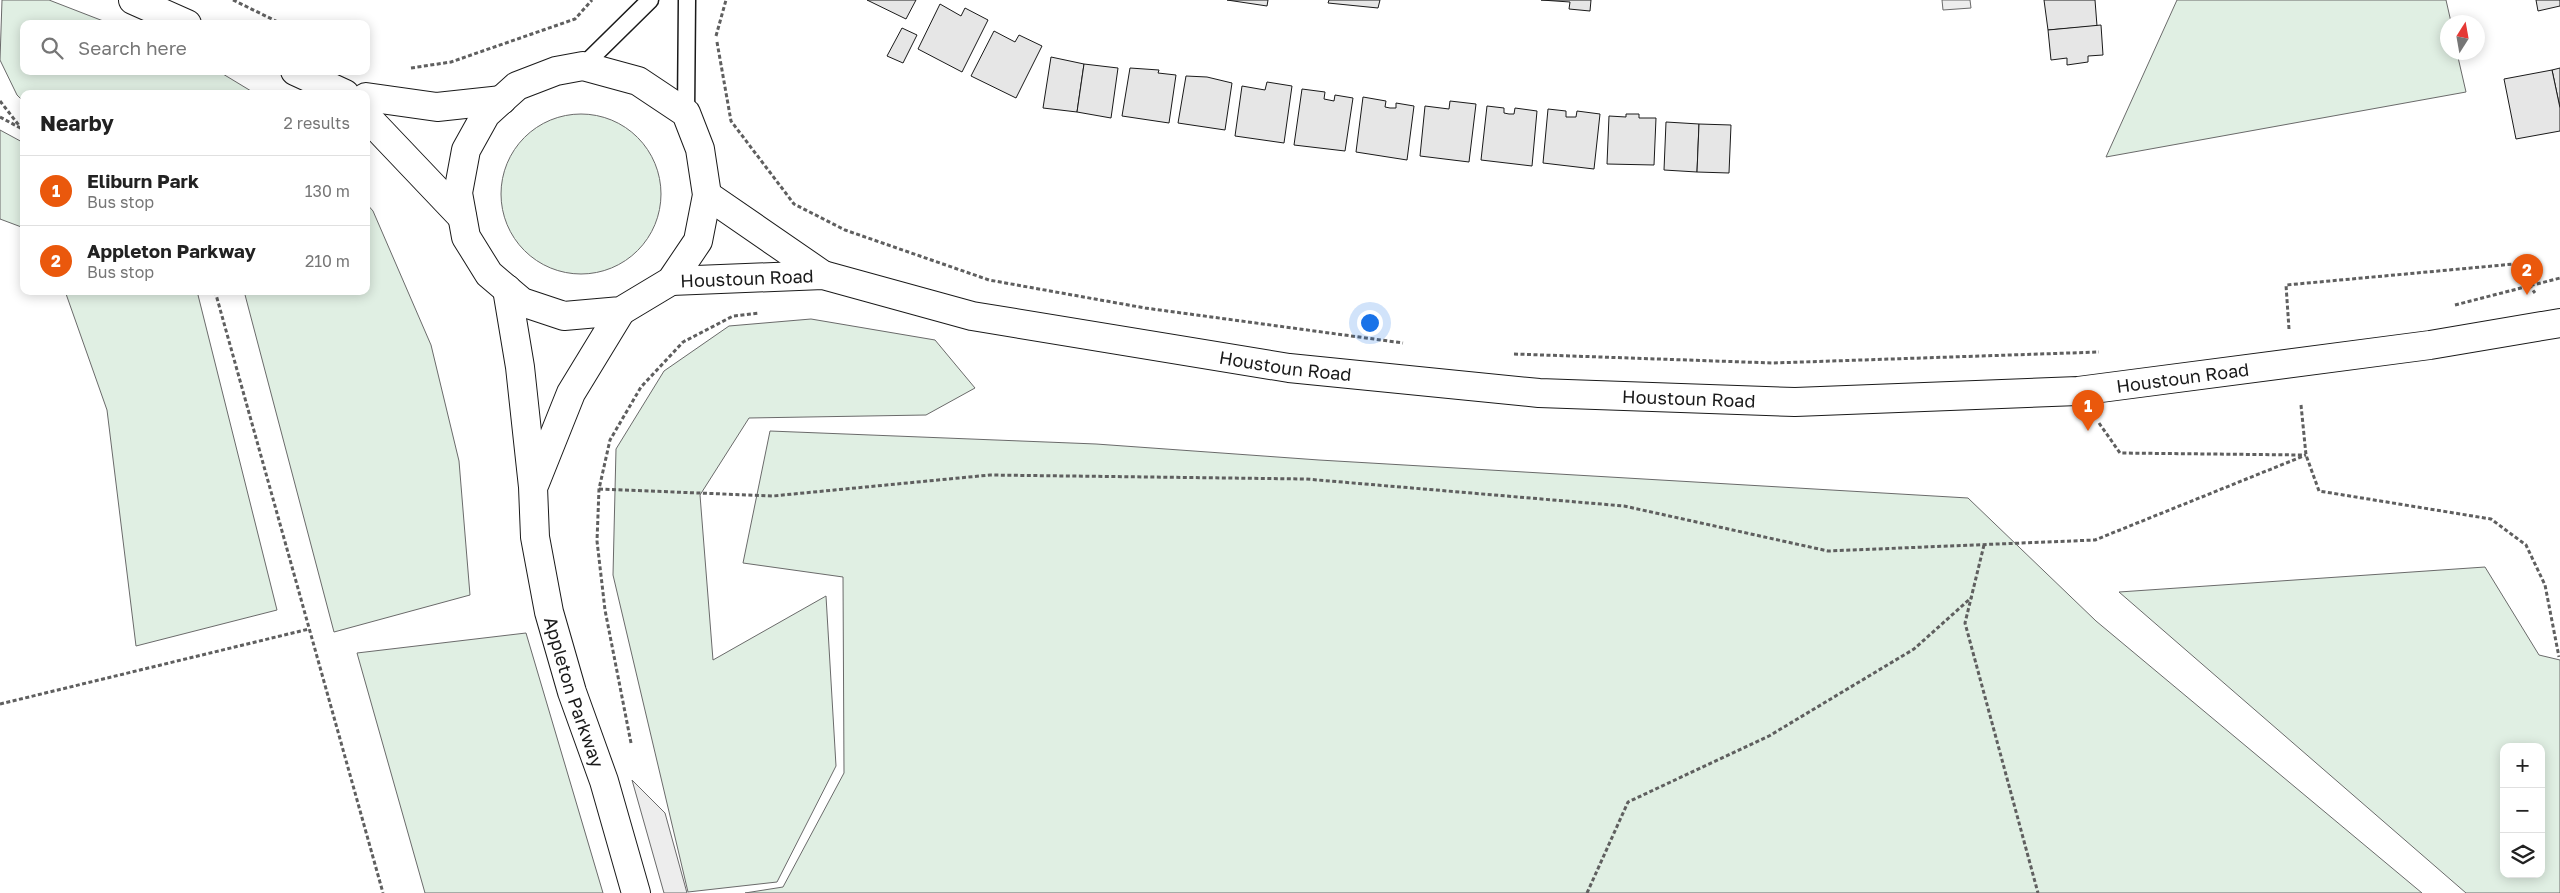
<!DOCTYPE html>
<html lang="en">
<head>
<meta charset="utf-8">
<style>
	:root { --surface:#fff; --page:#f2f2f2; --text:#222; --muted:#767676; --line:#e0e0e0; --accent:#ea580c }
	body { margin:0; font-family:"Golos Text",sans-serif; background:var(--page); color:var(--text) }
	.controls { position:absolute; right:15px; bottom:15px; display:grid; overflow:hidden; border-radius:10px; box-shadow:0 2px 12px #0003 }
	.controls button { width:45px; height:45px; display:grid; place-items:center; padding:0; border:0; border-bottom:1px solid var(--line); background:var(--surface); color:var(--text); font:25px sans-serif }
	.compass { position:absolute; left:2440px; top:15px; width:45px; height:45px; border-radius:50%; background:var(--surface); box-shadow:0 2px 12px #0003; rotate:11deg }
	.you { position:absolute; left:1369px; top:322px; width:18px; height:18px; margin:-12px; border:4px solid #fff; border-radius:50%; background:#1a73e8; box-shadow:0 0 0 8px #1a73e833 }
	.badge { display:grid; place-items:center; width:32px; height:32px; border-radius:50%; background:var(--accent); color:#fff; font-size:16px; font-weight:700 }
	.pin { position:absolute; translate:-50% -41px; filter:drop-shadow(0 1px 2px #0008) }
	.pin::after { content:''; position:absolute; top:26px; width:18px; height:15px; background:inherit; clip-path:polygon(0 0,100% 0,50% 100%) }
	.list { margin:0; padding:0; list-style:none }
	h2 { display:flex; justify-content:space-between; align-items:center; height:65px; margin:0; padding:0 20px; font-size:21px }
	h2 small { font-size:16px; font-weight:400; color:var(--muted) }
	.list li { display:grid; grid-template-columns:32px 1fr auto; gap:15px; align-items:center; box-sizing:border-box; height:70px; padding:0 20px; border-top:1px solid var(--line) }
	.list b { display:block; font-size:19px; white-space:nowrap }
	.list p { margin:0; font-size:16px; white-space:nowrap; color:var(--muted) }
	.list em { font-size:16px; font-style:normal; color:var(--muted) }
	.icon { flex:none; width:28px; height:28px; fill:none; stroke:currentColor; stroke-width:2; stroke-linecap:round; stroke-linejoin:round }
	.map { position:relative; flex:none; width:2560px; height:893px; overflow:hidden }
	.search { position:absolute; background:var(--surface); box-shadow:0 2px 12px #0003; left:20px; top:20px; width:350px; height:55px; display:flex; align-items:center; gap:12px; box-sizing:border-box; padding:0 18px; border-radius:10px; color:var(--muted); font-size:19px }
	.panel { position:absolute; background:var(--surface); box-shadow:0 2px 12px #0003; left:20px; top:90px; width:350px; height:205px; border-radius:10px }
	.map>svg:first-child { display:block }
</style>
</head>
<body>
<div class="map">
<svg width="2560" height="893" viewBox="0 0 2560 893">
	<rect width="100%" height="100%" fill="#fff"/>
	<g fill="#e0efe3" stroke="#6a6a6a" fill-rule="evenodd">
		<path d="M2 0H49L111 24H24V71H218L256 94H24V102L17 95 0 60Z"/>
		<path d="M2177 0H2446L2451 22H2448V52L2457 53 2466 92 2106 157Z"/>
		<circle cx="581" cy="194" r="80"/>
		<path d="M0 130 24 143V228L0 219Z"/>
		<path d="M366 203 373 211 431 345 459 461 470 595 334 632 244 291H366Z"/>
		<path d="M65 291H197L277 610 136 646 107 410Z"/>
		<path d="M811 319 935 340 975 388 926 415 749 418 700 495 713 660 826 596 836 766 777 882 688 892 613 575 616 449 664 371 729 326Z"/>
		<path d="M770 431 1096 444 1319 460 1968 498 2096 621 2422 893H745L783 887 844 773 843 577 743 563Z"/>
		<path d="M2485 567 2539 655 2560 660V893H2466L2119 592ZM2504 747H2541V874H2504Z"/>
		<path d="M526 633 603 893H425L357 653Z"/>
	</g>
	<g fill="#ededed" stroke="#6a6a6a">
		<path d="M1942 0H1970L1971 8 1943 10Z"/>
		<path d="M632 780 665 813 687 893H664Z"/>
	</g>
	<g fill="#e6e6e6" stroke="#1a1a1a">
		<path d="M867 0H916L906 19Z"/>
		<path d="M1227 0H1268L1267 6Z"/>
		<path d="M1329 0H1380L1378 8 1328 3Z"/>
		<path d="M1541 0H1591L1590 11 1569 9 1570 2Z"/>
		<path d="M2044 0H2095L2097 26 2048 30Z"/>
		<path d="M2536 0H2560V6L2538 11Z"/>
		<path d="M940 4 961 16 965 8 988 20 962 72 918 49Z"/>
		<path d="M2101 25 2103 55 2088 56V62L2067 65V58L2051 60 2048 30Z"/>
		<path d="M902 28 917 35 903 63 887 56Z"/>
		<path d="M994 31 1015 42 1019 35 1042 46 1016 98 971 76Z"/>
		<path d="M1051 57 1084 64 1077 112 1043 108Z"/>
		<path d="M1084 64 1118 68 1111 118 1077 112Z"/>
		<path d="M1130 68 1159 70 1158 73 1176 75 1169 123 1122 116Z"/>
		<path d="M2560 68V108L2552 70Z"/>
		<path d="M2552 70 2560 108V131L2516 139 2504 79Z"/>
		<path d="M1186 76 1207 77 1232 83 1225 130 1178 123Z"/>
		<path d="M1267 82 1292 86 1284 143 1235 136 1242 86 1265 90Z"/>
		<path d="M1302 89 1325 92 1324 99 1334 101 1335 95 1353 98 1345 151 1294 145Z"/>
		<path d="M1363 97 1386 101 1385 107 1390 108H1396V103L1414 106 1407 160 1356 152Z"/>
		<path d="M1450 101 1476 104 1469 162 1420 156 1425 106 1449 109Z"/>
		<path d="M1487 106 1504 108V113L1509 114H1514L1515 108 1537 111 1532 166 1481 160Z"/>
		<path d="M1548 109 1566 111V117H1576L1577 111 1600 114 1594 169 1543 163Z"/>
		<path d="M1626 114H1639V118H1656L1654 165 1607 164 1609 116 1626 117Z"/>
		<path d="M1666 122 1699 124 1697 172 1664 170Z"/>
		<path d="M1699 124 1731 125 1729 173 1697 172Z"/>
	</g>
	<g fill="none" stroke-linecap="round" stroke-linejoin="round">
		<g stroke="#1a1a1a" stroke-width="19">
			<g id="lane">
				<path d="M583 66 650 0"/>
				<path d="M686 113 687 0"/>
			</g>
		</g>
		<g stroke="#1a1a1a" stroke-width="30">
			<g id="secondary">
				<path d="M133 0 187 24"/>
				<path d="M583 66 638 81 686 113 700 149 707 195 698 241 671 281 621 311 564 316 522 302 489 274 466 237 458 193 466 150 486 114 517 86 556 71Z"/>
				<path d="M295 71 345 94"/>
				<path d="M366 97 437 107 502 100"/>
				<path d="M366 116 462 217"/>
				<path d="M707 195 823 275"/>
				<path id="s1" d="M671 281 823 275 972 316 1289 368 1539 393 1795 402 2078 391 2430 345 2560 323"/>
				<path id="s2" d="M507 289 520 367 533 487 535 537 549 612 572 692 604 781 636 893"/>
				<path d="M535 483 571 393 621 311"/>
			</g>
		</g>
		<g stroke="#5f5f5f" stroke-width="3" stroke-dasharray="4 2.5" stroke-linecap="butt">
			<path d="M233 0 282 24"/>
			<path d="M716 36 726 0"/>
			<path d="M717 42 731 121 794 204 845 230 989 280 1145 308 1403 343"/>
			<path d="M411 68 451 62 575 19 592 0"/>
			<path d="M0 101 21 128"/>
			<path d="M0 117 24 130"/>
			<path d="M215 291 383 893"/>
			<path d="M2455 305 2560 278"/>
			<path d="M2289 329 2286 285 2514 264 2535 293"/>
			<path d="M1514 354 1773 363 2099 352"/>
			<path d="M2301 405 2306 455 2319 491 2491 519 2526 545 2545 585 2559 657"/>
			<path d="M2099 423 2120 453 2302 455"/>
			<path d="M599 489 773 496 990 475 1306 479 1624 506 1828 551 2095 540 2306 455"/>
			<path d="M1984 545 1965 623 2038 893"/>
			<path d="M0 704 309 629"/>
			<path d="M631 743 605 610 597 541 599 489 610 440 641 387 683 342 733 316 759 313"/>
			<path d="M1587 893 1628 802 1769 736 1914 649 1972 597"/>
		</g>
		<use href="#lane" stroke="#fff" stroke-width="16"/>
		<use href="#secondary" stroke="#fff" stroke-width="28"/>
	</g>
	<g text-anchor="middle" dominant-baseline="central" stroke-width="4" stroke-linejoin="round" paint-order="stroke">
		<g font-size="18" fill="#1a1a1a" stroke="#fff">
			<text stroke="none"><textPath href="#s1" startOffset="76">Houstoun Road</textPath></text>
			<text stroke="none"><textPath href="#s1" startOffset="624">Houstoun Road</textPath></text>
			<text stroke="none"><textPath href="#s1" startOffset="1524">Houstoun Road</textPath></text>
			<text stroke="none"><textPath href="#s1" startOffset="1029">Houstoun Road</textPath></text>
			<text stroke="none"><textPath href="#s2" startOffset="410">Appleton Parkway</textPath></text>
		</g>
	</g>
</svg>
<div class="controls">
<button>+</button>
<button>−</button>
<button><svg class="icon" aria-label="layers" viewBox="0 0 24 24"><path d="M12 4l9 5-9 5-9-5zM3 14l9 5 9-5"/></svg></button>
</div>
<svg class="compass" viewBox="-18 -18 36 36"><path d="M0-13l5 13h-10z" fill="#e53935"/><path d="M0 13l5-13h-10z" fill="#767676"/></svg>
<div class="you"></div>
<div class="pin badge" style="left:2088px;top:431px">1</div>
<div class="pin badge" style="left:2527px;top:295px">2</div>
<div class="search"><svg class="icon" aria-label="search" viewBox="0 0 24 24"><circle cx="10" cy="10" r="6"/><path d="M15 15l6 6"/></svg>Search here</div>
<section class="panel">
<h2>Nearby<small>2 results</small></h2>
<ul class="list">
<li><span class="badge">1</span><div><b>Eliburn Park</b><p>Bus stop</p></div><em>130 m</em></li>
<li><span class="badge">2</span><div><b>Appleton Parkway</b><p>Bus stop</p></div><em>210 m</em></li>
</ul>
</section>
</div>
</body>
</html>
